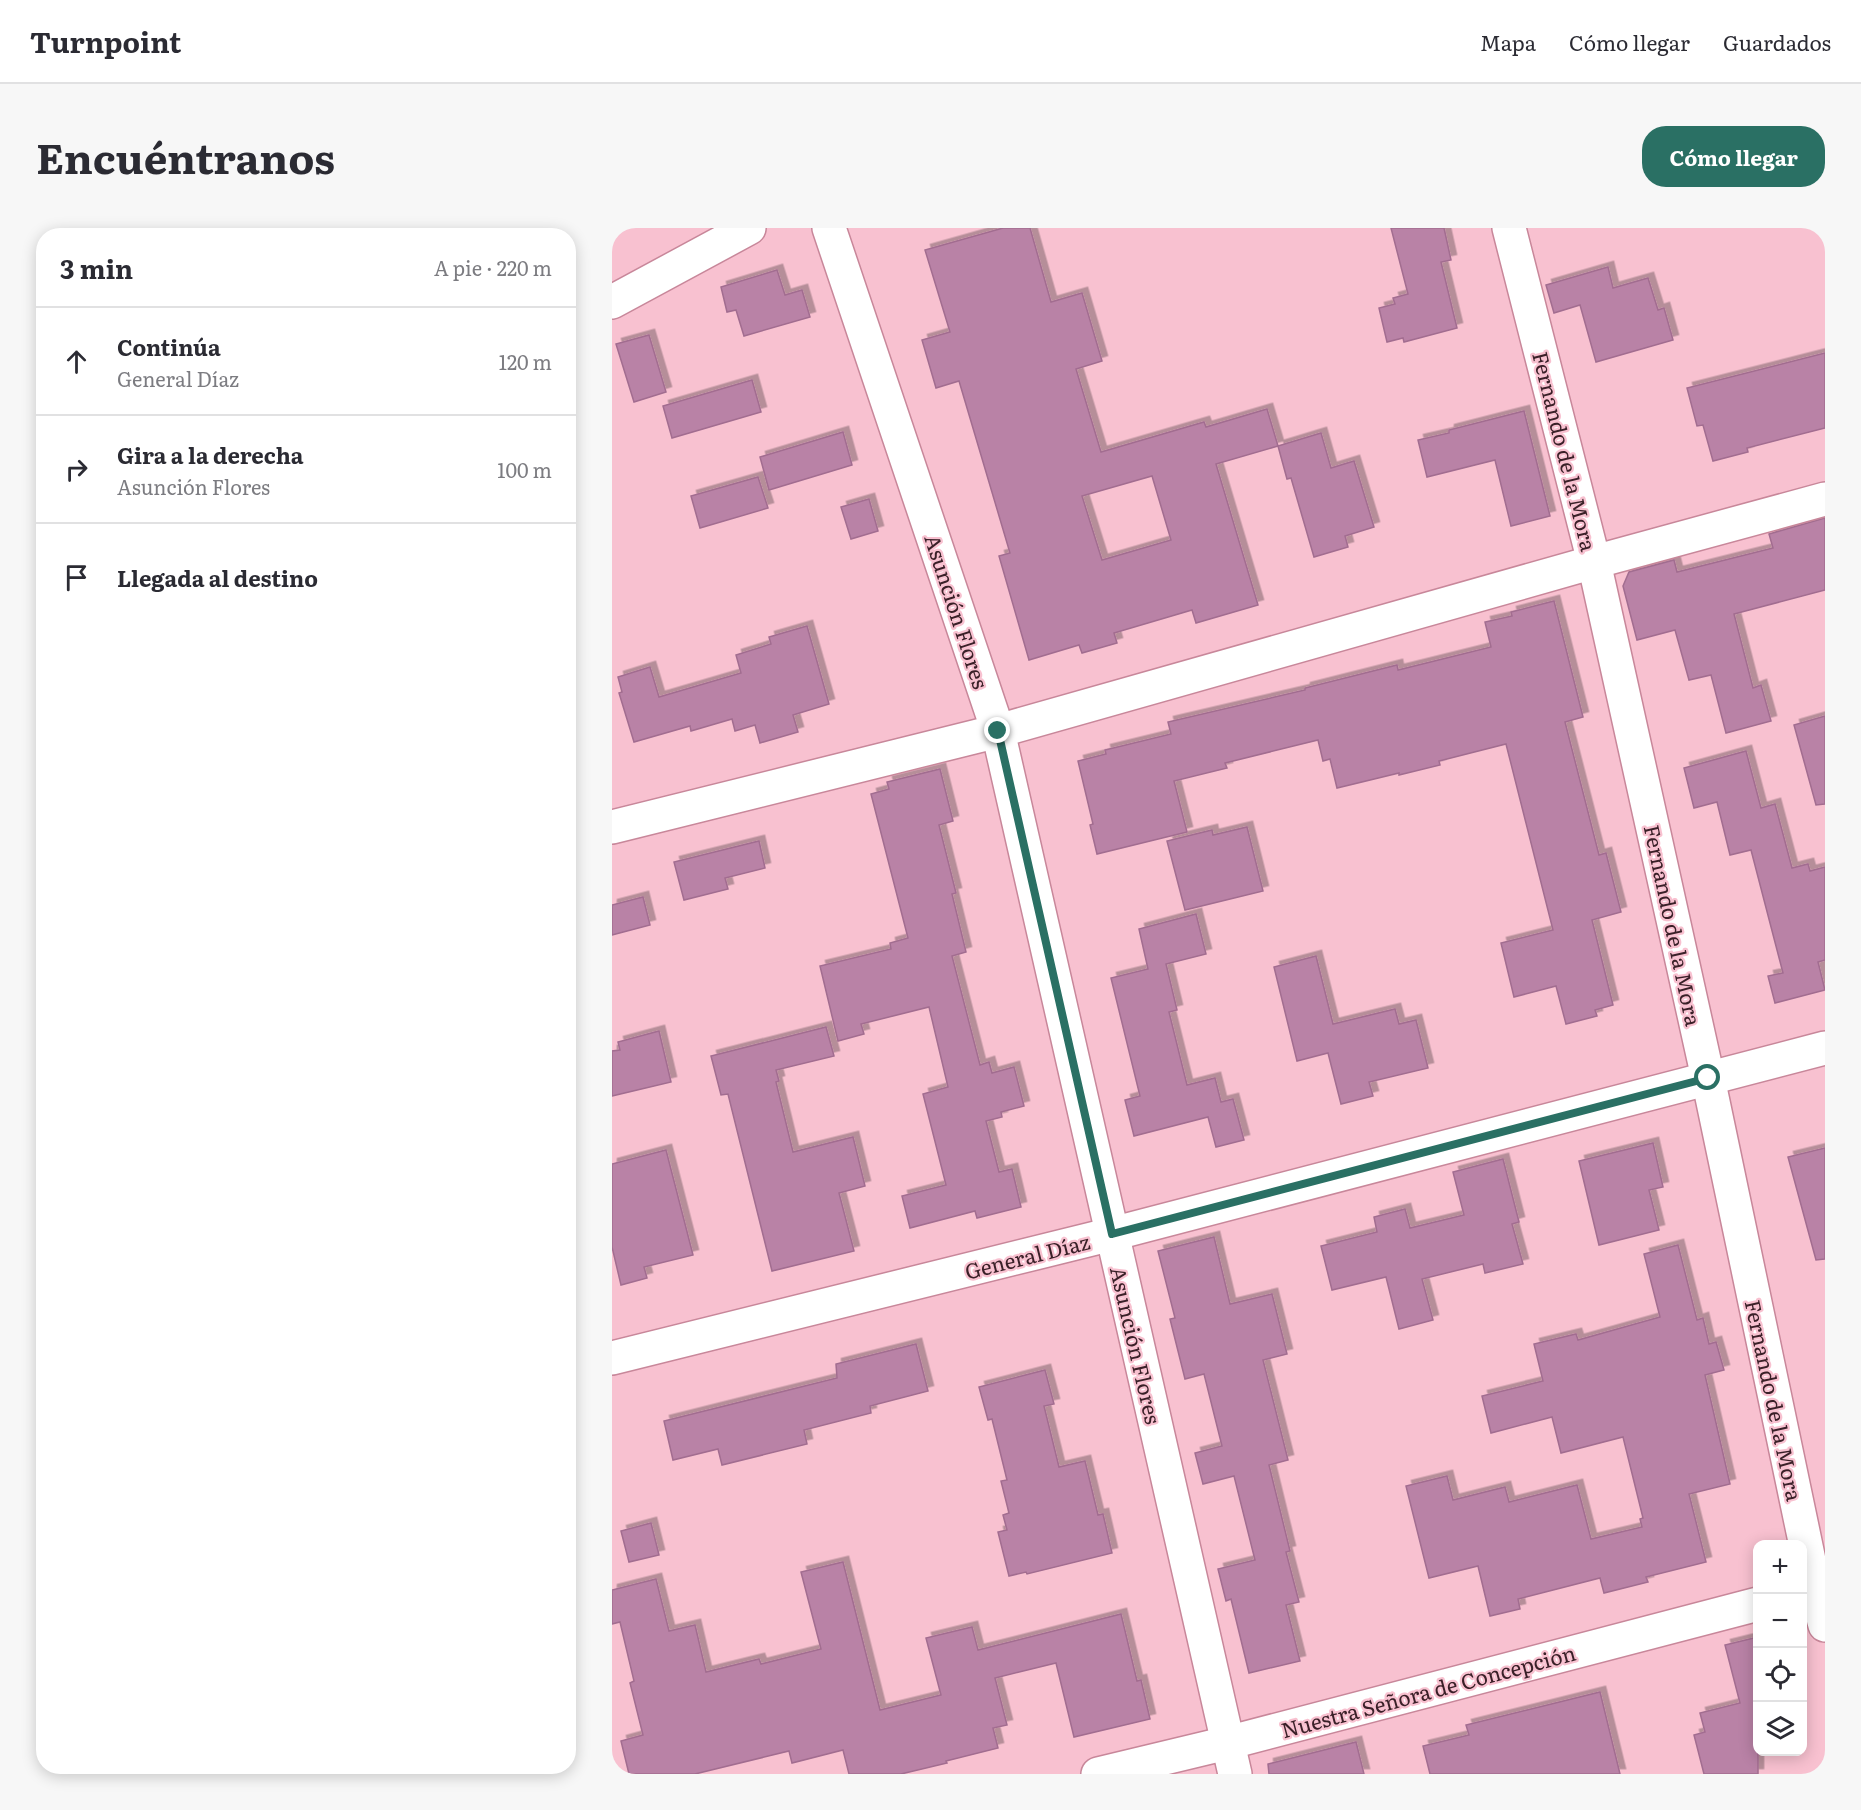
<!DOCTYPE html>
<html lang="es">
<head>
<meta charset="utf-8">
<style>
	:root { --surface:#fff; --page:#f7f7f7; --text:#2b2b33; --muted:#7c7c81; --line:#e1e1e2; --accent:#2a7064 }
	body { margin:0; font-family:Literata,serif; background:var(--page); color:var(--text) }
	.controls { position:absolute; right:18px; bottom:18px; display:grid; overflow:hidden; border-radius:12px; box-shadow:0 3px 15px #0003 }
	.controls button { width:54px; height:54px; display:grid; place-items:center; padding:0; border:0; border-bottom:2px solid var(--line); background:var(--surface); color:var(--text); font:30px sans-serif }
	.stop { position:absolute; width:18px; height:18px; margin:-14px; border:4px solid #2a7064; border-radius:50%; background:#fff }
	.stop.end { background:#2a7064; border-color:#fff; box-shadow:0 2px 6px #0008 }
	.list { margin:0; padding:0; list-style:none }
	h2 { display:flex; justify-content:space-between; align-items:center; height:78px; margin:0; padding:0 24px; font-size:26px }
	h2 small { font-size:20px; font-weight:400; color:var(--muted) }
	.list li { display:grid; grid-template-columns:39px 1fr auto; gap:18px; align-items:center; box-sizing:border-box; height:108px; padding:0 24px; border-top:2px solid var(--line) }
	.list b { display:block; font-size:22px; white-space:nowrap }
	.list p { margin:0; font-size:20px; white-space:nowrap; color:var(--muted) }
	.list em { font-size:20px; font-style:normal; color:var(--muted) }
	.icon { flex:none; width:33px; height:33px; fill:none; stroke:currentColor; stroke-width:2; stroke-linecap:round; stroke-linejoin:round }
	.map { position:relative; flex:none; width:1213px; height:1546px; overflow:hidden; border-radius:24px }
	header { display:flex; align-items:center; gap:36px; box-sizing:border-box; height:84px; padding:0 30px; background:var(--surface); border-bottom:2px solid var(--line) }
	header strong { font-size:28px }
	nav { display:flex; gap:33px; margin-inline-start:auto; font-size:21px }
	.intro { display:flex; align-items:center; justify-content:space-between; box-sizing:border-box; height:144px; padding:0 36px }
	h1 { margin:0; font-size:42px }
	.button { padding:15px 27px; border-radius:24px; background:var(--accent); color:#fff; font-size:21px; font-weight:700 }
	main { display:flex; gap:36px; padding:0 36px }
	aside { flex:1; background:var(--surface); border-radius:24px; box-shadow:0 3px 15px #0003 }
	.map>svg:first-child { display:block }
</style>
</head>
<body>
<header>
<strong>Turnpoint</strong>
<nav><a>Mapa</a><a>Cómo llegar</a><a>Guardados</a></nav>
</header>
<div class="intro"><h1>Encuéntranos</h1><a class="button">Cómo llegar</a></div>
<main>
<aside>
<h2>3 min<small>A pie · 220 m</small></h2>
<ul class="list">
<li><svg class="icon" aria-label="ahead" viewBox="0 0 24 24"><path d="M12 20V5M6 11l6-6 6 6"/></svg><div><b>Continúa</b><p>General Díaz</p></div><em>120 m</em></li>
<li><svg class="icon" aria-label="right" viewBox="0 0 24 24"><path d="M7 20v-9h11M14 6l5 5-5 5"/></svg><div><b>Gira a la derecha</b><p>Asunción Flores</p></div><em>100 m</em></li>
<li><svg class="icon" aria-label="arrive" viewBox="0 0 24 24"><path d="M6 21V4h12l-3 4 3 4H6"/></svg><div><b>Llegada al destino</b></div></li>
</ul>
</aside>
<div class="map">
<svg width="1213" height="1546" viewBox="0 0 1213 1546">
	<defs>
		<filter id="shadow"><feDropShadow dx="5.5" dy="-5.5" stdDeviation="0" flood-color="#0004"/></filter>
	</defs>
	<rect width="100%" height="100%" fill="#f8c1d0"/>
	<g fill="#b982a6" stroke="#a26d90" stroke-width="1.5" fill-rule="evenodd" filter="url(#shadow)">
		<path d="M391 0H418L439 74 470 65 490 133 464 141 489 224 592 194 594 199 655 181 666 218 604 236 646 377 584 395 580 382 502 405 505 415 470 425 467 417 417 432 387 328 398 325 347 153 324 160 310 112 338 104 313 22ZM540 248 559 312 490 332 470 268Z"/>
		<path d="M779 0H832L839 32 829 34 845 100 792 114 791 110 775 114 767 80 783 76 781 70 796 66Z"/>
		<path d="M996 39 1001 60 1036 50 1046 82 1052 80 1061 112 984 134 968 77 942 85 934 57Z"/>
		<path d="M165 42 173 67 190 62 198 89 132 108 124 82 115 84 109 59Z"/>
		<path d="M37 107 54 164 22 174 4 116Z"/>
		<path d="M1213 125V200L1135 220 1136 224 1101 233 1091 197 1085 198 1075 160Z"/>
		<path d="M140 152 149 184 60 210 51 178Z"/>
		<path d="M912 183 938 288 899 298 883 232 815 249 806 212 837 205V202Z"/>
		<path d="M231 204 240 237 157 262 148 229Z"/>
		<path d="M709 205 719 240 742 233 762 299 733 308 736 319 702 329 679 250 675 251 666 218Z"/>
		<path d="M146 249 156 280 88 300 79 268Z"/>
		<path d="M257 271 266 303 239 311 229 279Z"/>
		<path d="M1213 290V362L1122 386 1141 460 1149 457 1159 493 1114 505 1099 447 1077 452 1063 402 1025 412 1011 358 1017 344 1062 332 1065 344 1161 320 1157 306Z"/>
		<path d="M942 373 971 489 953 494 987 627 994 625 1009 684 980 692 1001 777 983 782 985 788 954 796 944 758 902 769 889 715 941 702 894 516 827 533 828 537 787 547V545L725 560 718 531 711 533 706 512 613 535 615 540 562 553 575 604 485 626 478 597 481 596 466 533 494 526 493 522 559 506 556 494 693 462V460L785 437 786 442 879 419 873 394 900 388 899 384Z"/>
		<path d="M195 398 217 476 181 487 186 504 148 515 143 497 123 503 120 491 79 503 78 498 22 514 7 465 10 464 6 449 38 439 47 469 129 445 124 427 159 416 157 409Z"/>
		<path d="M1213 488V576L1204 577 1182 497Z"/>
		<path d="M1134 523 1149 580 1163 576 1180 640 1196 636 1198 643 1213 639V732L1206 734 1213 762 1163 775 1156 748 1171 745 1139 622 1118 627 1105 574 1082 580 1072 540Z"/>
		<path d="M328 541 341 593 327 597 344 665 340 666 354 724 340 728 368 837 377 834 380 845 402 839 412 878 389 884 390 889 374 893 387 944 400 941 409 979 365 990 363 983 298 1000 290 968 334 957 311 866 336 859 317 779 249 796 252 806 226 813 208 738 279 721 278 715 296 710 259 566 277 561 275 554Z"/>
		<path d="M635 599 651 663 573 682 555 613 600 602 601 607Z"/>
		<path d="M147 613 153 640 113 650 116 661 72 672 62 634Z"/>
		<path d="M31 669 38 697 0 707V677Z"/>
		<path d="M584 686 594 726 554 736 565 782 557 784 575 857 603 850 609 874 621 871 632 912 604 919 596 889 522 908 513 872 528 868 499 750 536 741 527 701Z"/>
		<path d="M704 728 721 796 783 781 787 796 804 792 816 840 757 854 761 868 729 876 716 825 685 833 662 739Z"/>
		<path d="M214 799 222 828 164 842 167 853 164 854 181 924 241 909 253 958 227 965 242 1023 160 1043 116 866 109 867 99 828Z"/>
		<path d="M47 803 59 854 0 868V823L8 822 6 814Z"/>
		<path d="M1041 915 1051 959 1037 962 1047 1002 987 1017 967 933Z"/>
		<path d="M1213 920V1031L1204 1032 1176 929Z"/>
		<path d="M54 922 81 1027 32 1039 35 1050 9 1057 0 1019V936Z"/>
		<path d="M891 931 907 994 900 996 911 1036 873 1045 871 1036 810 1051 821 1092 787 1101 774 1049 720 1062 709 1018 765 1004 762 989 793 981 798 1000 852 987 841 944Z"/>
		<path d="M602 1009 618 1076 660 1066 675 1126 651 1132 676 1232 657 1237 678 1323 674 1324 687 1374 674 1377 688 1433 637 1445 619 1371 614 1373 606 1341 643 1332 622 1248 591 1256 583 1225 610 1218 592 1146 573 1151 558 1091 563 1090 546 1023Z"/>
		<path d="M1066 1017 1085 1092 1091 1090 1097 1116 1104 1114 1112 1142 1093 1147 1118 1256 1077 1266 1094 1334 1034 1349 1036 1354 992 1365 988 1350 906 1371 908 1381 878 1388 866 1338 817 1350 794 1258 835 1248 841 1272 893 1259 897 1274 965 1257 979 1311 1030 1299 1028 1291 1031 1290 1011 1209 949 1225 940 1189 879 1205 870 1168 931 1153 922 1116 964 1106 966 1112 1048 1089 1032 1026Z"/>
		<path d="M304 1116 316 1163 258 1178 259 1185 192 1202 195 1216 110 1237 106 1221 61 1232 52 1193 225 1150 224 1136Z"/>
		<path d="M433 1142 442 1176 432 1178 447 1239 473 1233 486 1287 491 1286 500 1325 415 1346 414 1344 397 1348 386 1304 395 1302 391 1287 397 1285 389 1253 395 1252 380 1191 376 1192 367 1159Z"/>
		<path d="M39 1295 47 1327 17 1334 9 1303Z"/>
		<path d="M231 1334 268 1482 329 1467 314 1410 360 1399 366 1422 509 1386 525 1453 529 1452 538 1491 462 1509 444 1435 383 1450 395 1497 381 1500 386 1520 334 1533 335 1535 289 1546H237L231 1522 180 1535 177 1523 83 1546H17L9 1513 31 1507 18 1455 22 1453 8 1394 0 1396V1362L44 1351 57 1403 83 1397 94 1444 147 1431 149 1436 209 1421 189 1344Z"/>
		<path d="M1146 1409V1546H1092L1082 1507 1093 1504 1088 1485 1128 1475 1113 1417Z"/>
		<path d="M988 1464 1008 1546H818L811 1518 857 1507 854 1497Z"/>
		<path d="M744 1514 752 1546H657L656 1536Z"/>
	</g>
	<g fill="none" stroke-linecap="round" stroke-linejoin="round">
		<g stroke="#c8879a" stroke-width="36">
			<g id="minor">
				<path d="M217 0 386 503 623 1546"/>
				<path d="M897 0 982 334 1096 850 1203 1361 1213 1397"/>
				<path d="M0 74 137 0"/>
				<path d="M0 599 386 503 982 334 1213 271"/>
				<path d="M0 1130 500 1006 1213 820"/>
				<path d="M486 1546 615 1515 1146 1376"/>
			</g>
		</g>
		<use href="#minor" stroke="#fff" stroke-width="33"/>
	</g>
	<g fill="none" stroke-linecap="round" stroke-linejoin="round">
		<path stroke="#2a7064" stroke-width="8" d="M386 503 500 1006 1096 850"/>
	</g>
	<g text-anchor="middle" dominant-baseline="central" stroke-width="4.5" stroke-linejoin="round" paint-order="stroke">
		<g font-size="21" fill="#3a2028" stroke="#f8c1d0">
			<text transform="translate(954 223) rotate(76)">Fernando de la Mora</text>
			<text transform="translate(346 383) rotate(72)">Asunción Flores</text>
			<text transform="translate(1062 697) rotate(78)">Fernando de la Mora</text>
			<text transform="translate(415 1027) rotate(-14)">General Díaz</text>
			<text transform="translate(525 1117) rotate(77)">Asunción Flores</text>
			<text transform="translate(1163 1172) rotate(78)">Fernando de la Mora</text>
			<text transform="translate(816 1462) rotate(-15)">Nuestra Señora de Concepción</text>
		</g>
	</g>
</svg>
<div class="controls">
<button>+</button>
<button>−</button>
<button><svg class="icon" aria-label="locate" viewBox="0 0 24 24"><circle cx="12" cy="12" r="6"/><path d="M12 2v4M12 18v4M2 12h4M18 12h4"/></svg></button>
<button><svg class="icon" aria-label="layers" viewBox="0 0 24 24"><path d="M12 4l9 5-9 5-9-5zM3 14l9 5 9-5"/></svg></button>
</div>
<div class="stop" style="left:1096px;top:850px"></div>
<div class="stop end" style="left:386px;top:503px"></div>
</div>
</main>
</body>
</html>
